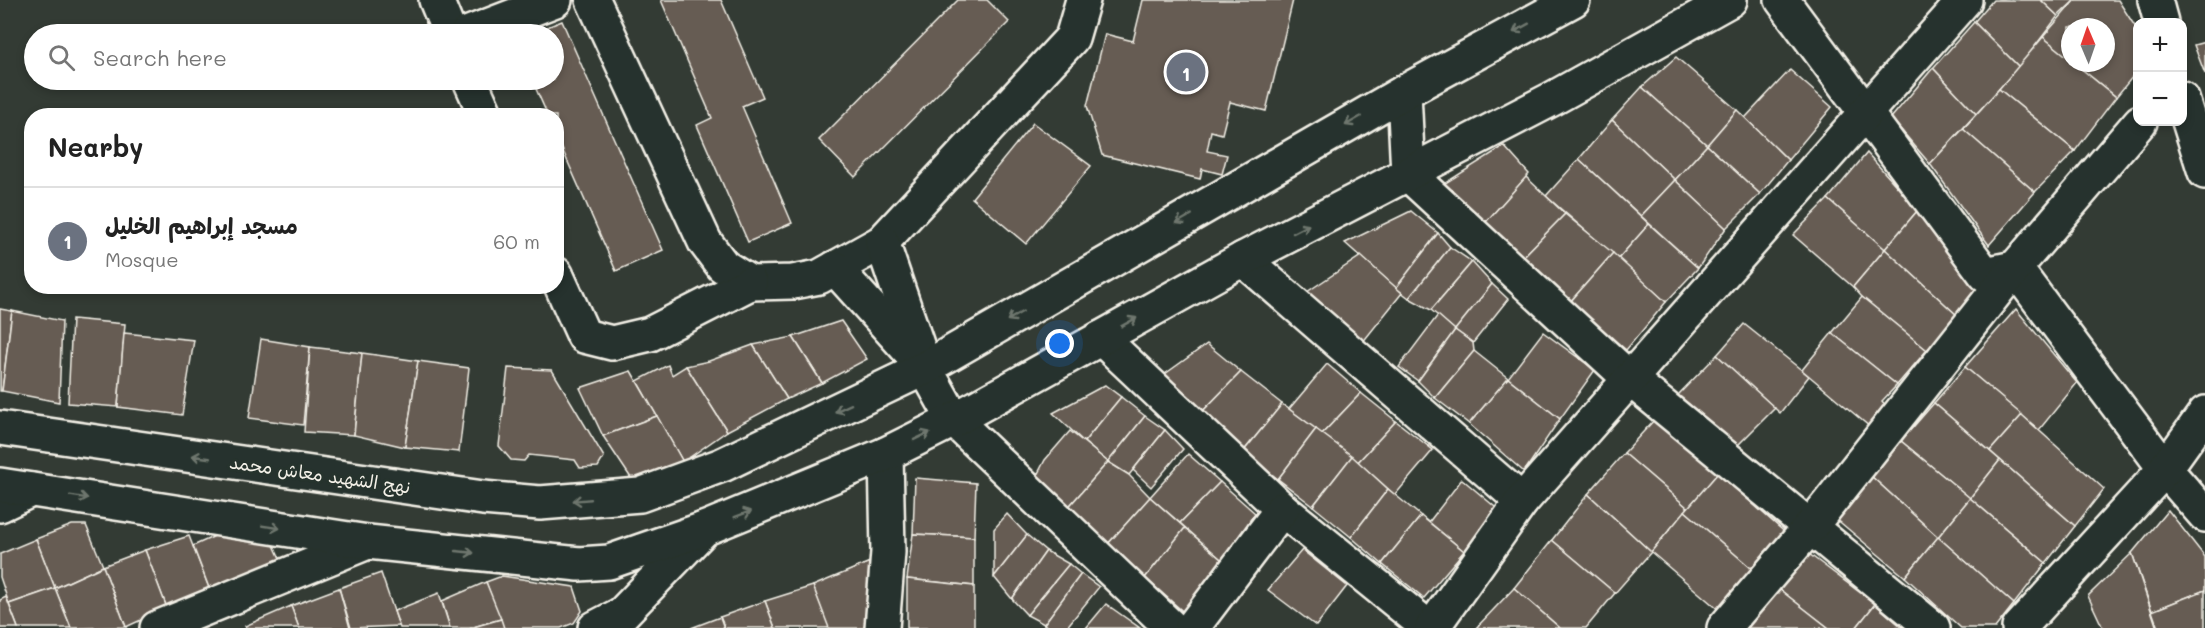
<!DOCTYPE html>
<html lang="en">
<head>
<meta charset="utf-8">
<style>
	:root { --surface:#fff; --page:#f6f6f6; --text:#222; --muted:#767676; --line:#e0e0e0; --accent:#db2777 }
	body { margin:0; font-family:Mali,"Playpen Sans Arabic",sans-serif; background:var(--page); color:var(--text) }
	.controls { position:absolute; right:18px; top:18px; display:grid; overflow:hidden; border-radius:12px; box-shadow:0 3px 9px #0003 }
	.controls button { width:54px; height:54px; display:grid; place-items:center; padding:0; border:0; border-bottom:2px solid var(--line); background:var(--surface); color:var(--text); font:30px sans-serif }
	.compass { position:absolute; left:2061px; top:18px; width:54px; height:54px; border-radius:50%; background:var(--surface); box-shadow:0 3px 9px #0003; rotate:358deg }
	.you { position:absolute; left:1060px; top:344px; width:21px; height:21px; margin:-15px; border:4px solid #fff; border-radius:50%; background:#1a73e8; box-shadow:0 0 0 9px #1a73e833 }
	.badge { display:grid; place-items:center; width:39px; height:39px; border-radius:50%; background:var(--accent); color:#fff; font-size:20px; font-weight:700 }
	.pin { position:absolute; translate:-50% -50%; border:3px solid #fff; box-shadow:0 2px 6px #0006 }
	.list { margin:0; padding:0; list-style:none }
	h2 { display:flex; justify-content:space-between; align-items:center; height:78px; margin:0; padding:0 24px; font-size:26px }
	h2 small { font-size:20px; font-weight:400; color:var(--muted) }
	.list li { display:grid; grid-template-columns:39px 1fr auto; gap:18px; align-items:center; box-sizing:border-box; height:108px; padding:0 24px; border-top:2px solid var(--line) }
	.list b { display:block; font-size:22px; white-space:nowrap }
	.list p { margin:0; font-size:20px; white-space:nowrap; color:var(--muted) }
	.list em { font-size:20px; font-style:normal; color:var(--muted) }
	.icon { flex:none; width:33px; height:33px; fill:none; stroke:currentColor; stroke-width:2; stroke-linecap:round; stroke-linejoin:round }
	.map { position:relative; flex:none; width:2205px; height:628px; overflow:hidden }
	.search { position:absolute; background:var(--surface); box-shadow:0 3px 9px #0003; left:24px; top:24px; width:540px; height:66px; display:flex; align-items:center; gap:15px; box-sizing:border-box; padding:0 21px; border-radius:33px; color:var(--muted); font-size:22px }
	.panel { position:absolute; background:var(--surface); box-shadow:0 3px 9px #0003; left:24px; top:108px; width:540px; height:186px; border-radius:24px }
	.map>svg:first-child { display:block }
</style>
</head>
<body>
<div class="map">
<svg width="2205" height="628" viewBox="0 0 2205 628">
	<rect width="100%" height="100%" fill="#333b34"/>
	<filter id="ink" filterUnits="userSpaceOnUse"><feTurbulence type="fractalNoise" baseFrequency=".0167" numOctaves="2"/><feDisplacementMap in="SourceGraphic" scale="12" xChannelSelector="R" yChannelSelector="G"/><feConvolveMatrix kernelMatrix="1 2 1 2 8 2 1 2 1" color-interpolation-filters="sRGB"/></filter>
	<g filter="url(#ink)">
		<g fill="#665b52" stroke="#f4f1e8" stroke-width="1.5">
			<path d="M661 0H721L763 97 742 106 792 223 748 242 697 125 712 118Z"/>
			<path d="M958 0H987L1009 22 855 177 819 140Z"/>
			<path d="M1143 0H1293L1266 111 1230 102 1222 134 1211 131 1207 151 1227 155 1222 174 1202 169 1200 179 1102 155 1087 106 1105 34 1133 41Z"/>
			<path d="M1993 0H2041L2058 16 2019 67 1974 22Z"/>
			<path d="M2041 0H2075L2058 16Z"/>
			<path d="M2075 0H2118L2138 31V70L2116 97 2074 63H2106V27H2070V59L2043 37Z"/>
			<path d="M562 21 663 250 616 271 556 135V116H548L532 80H554V34H530Z"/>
			<path d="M1974 22 2019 67 1976 114 1933 68Z"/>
			<path d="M2043 37 2070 59V63H2074L2116 97 2075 151 1999 89Z"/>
			<path d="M2205 42V74L2194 45Z"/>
			<path d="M1676 57 1737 110 1707 145 1642 87Z"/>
			<path d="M1933 68 1976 114 1930 164 1891 118Z"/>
			<path d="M1790 70 1832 107 1788 160 1745 118Z"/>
			<path d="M1642 87 1707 145 1675 180 1612 120Z"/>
			<path d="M1999 89 2075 151 2035 192 1963 129Z"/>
			<path d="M1737 110 1788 160 1760 194 1707 145Z"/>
			<path d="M1612 120 1675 180 1641 216 1579 159Z"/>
			<path d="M1033 123 1091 166 1026 244 972 198Z"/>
			<path d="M1963 129 2035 192 1989 245 1930 164Z"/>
			<path d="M1707 145 1760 194 1726 228 1675 180Z"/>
			<path d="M1504 146 1529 174 1485 223 1442 185Z"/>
			<path d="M1867 153 1918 210 1885 249 1828 199Z"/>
			<path d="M1579 159 1649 224 1618 259 1546 196Z"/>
			<path d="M1526 177 1565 214 1522 258 1485 223Z"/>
			<path d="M1675 180 1726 228 1698 268 1641 216Z"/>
			<path d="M1828 199 1885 249 1853 287 1793 235Z"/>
			<path d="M1918 210 1982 288 1959 317 1885 249Z"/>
			<path d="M1411 211 1438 233 1396 288 1345 243Z"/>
			<path d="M1565 214 1613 253 1570 302 1522 258Z"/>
			<path d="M1649 224 1698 268 1666 302 1618 259Z"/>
			<path d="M1438 233 1450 247 1409 298 1396 288Z"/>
			<path d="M1450 247 1472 262 1431 310 1409 298Z"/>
			<path d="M1885 249 1959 317 1927 350 1862 297 1853 287Z"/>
			<path d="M1613 253 1666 302 1626 350 1570 302Z"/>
			<path d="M1361 256 1402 293 1362 343 1304 294Z"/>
			<path d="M1472 262 1492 284 1455 330 1431 310Z"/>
			<path d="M1492 284 1508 299 1473 343 1455 330Z"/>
			<path d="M1862 297 1927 350 1897 385 1832 333Z"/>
			<path d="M0 309 12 311 2 391H0Z"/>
			<path d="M2016 309 2077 383 2039 430 1965 367Z"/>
			<path d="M12 311 62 321 59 402 2 391Z"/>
			<path d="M1438 315 1455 330 1418 381 1399 367Z"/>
			<path d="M72 319 125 324 118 407 68 403Z"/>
			<path d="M841 321 867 359 822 383 793 337Z"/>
			<path d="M1744 324 1809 376 1780 413 1717 355Z"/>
			<path d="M1455 330 1473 343 1474 351 1435 398 1418 381Z"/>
			<path d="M1543 332 1595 370 1560 419 1508 378Z"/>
			<path d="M124 333 194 340 182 415 118 407Z"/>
			<path d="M1832 333 1897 385 1882 401 1888 408 1870 427 1802 370Z"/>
			<path d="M793 337 822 383 787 399 753 345Z"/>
			<path d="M261 339 310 347 303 425 249 418Z"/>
			<path d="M1207 344 1241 372 1199 415 1158 379Z"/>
			<path d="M753 345 787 399 727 431 686 366 709 361Z"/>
			<path d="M310 347 362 353 354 435 304 432Z"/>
			<path d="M1474 351 1508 378 1469 424 1435 398Z"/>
			<path d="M362 353 418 361 405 447 354 435Z"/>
			<path d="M1717 355 1775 408 1738 445 1678 395Z"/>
			<path d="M418 361 469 368 459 452 405 447Z"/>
			<path d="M1327 364 1361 393 1322 434 1289 409Z"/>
			<path d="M668 365 672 375 686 366 727 431 683 462 637 381Z"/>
			<path d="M1965 367 2022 415 1990 451 1934 403Z"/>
			<path d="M508 368 552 370 604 457 598 467 580 468 575 460 529 455 524 461 511 460 499 446Z"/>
			<path d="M631 371 657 416 603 436 580 388Z"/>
			<path d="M1241 372 1282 404 1243 452 1199 415Z"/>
			<path d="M1508 378 1560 419 1524 472 1469 424Z"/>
			<path d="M1105 385 1121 397 1084 442 1053 413Z"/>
			<path d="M1361 393 1396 421 1358 462 1322 434Z"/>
			<path d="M1121 397 1145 416 1108 462 1084 442Z"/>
			<path d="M1934 403 2000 460 1970 498 1901 441Z"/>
			<path d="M1282 404 1316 429 1278 479 1243 452Z"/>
			<path d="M2022 415 2104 489 2075 526 1990 451Z"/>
			<path d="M657 416 683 462 633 481 603 436Z"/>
			<path d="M1145 416 1165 430 1129 475 1108 462Z"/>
			<path d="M1655 419 1718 473 1688 508 1624 453Z"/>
			<path d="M1396 421 1433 450 1395 495 1358 462Z"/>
			<path d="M1316 429 1352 456 1313 506 1278 479Z"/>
			<path d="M1165 430 1183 449 1151 487 1133 470Z"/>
			<path d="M1070 431 1108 462 1065 511 1034 481 1045 460Z"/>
			<path d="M1901 441 1970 498 1938 537 1871 476Z"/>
			<path d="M1624 453 1688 508 1651 552 1588 494Z"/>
			<path d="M1188 454 1220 482 1180 523 1150 497Z"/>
			<path d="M1352 456 1388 489 1351 537 1313 506Z"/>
			<path d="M2000 460 2075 526 2046 563 1970 498Z"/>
			<path d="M1108 462 1129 475 1150 497 1107 545 1065 511Z"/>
			<path d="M1718 473 1789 536 1759 575 1685 511Z"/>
			<path d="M1871 476 1938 537 1905 577 1835 518Z"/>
			<path d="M915 478 976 483 974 537 913 534Z"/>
			<path d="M1462 479 1501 512 1464 551 1429 522Z"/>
			<path d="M1220 482 1255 513 1222 560 1180 523Z"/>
			<path d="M1388 489 1421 516 1382 564 1351 537Z"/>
			<path d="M1588 494 1651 552 1615 593 1552 540Z"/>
			<path d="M1150 497 1185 528 1145 578 1107 545Z"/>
			<path d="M1970 498 2046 563 2014 604 1938 537Z"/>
			<path d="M2168 510 2205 557V590L2152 611 2132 553Z"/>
			<path d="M1685 511 1759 575 1727 617 1651 552Z"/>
			<path d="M1007 514 1027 535 994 577V529Z"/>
			<path d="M1421 516 1464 551 1424 598 1382 564Z"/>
			<path d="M72 525H86L103 566 55 588 36 539Z"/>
			<path d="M1185 528 1222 560 1187 615 1145 578Z"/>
			<path d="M913 534 974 537V586L907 579Z"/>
			<path d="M1027 535 1046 551 1012 599 994 577Z"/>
			<path d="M189 536 211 593 167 608 145 550Z"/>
			<path d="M215 536 273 543 283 565 211 593 193 546Z"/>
			<path d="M1938 537 2014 604 1995 628H1961L1905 577Z"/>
			<path d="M36 539 55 588 9 604 0 577V554Z"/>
			<path d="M1552 540 1615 593 1586 628H1560L1514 588Z"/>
			<path d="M145 550 167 608 126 627 103 566Z"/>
			<path d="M1302 550 1347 586 1316 626 1268 590Z"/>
			<path d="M1046 551 1069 564 1027 615 1012 599Z"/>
			<path d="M2132 553 2157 628H2103L2088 596Z"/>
			<path d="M1809 554 1875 604 1856 628H1829L1779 589Z"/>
			<path d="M870 562 877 569 872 628H828L813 586Z"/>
			<path d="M1069 564 1081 574 1044 624 1027 615Z"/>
			<path d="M103 566 126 627 71 628 55 588Z"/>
			<path d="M381 573 399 626 351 628 339 588Z"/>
			<path d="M1081 574 1099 587 1066 628H1049L1044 624Z"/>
			<path d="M502 576 574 587 582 611 574 623 561 628H503L486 582Z"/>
			<path d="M907 579 974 586V628H907Z"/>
			<path d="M486 582 501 619 470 628H450L442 601Z"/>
			<path d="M813 586 829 628H775L765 601Z"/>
			<path d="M55 588 71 628H18L9 604Z"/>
			<path d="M339 588 350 628H299L291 606Z"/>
			<path d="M1514 588 1560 628H1476Z"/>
			<path d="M1779 589 1829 628H1746Z"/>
			<path d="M2205 590V628H2158L2152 611Z"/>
			<path d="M439 593 450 628H400L394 611Z"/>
			<path d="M6 597 18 628H0V600Z"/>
			<path d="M765 601 775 628H725L720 617Z"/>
			<path d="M1106 604 1140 628H1086Z"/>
			<path d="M1875 604 1903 628H1856Z"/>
			<path d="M291 606 299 628H246L245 626Z"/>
			<path d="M720 617 724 628H691Z"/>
			<path d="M501 619 504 628H470Z"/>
		</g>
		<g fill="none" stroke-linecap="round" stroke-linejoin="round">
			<g stroke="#f4f1e8" stroke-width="38">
				<g id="minor">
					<path d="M436 0 450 34"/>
					<path d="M593 0 705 242 723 266 750 283 793 282 819 277 882 242 1072 38 1083 0"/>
					<path d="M1782 0 1985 274 2015 268 2165 469 2205 515"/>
					<path d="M2155 0 2161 22"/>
					<path d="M467 34 555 0"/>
					<path d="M470 80 486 116"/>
					<path d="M1404 92 1408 174 1630 379 1933 628"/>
					<path d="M2182 99 2205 172"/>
					<path d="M882 242 925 368 954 420 1172 628"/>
					<path d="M1243 259 1522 501"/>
					<path d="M835 268 916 358"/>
					<path d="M556 274 584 336 612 343 650 334 750 283"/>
					<path d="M1101 338 1282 509 1429 628"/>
					<path d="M0 505 31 490"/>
					<path d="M157 628 368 542"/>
					<path d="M595 628 622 614 704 529"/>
					<path d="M882 628 888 552 886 454"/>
					<path d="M1192 628 1282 509"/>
					<path d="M1432 628 1522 501 1965 0"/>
					<path d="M1724 628 1811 526 2015 268 2140 122"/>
					<path d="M2019 628 2165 469 2205 413"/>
				</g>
			</g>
			<g stroke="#f4f1e8" stroke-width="38">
				<g id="secondary">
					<path d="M0 428 483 498 540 503 640 495 722 465 925 368 1404 92 1573 0"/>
					<path d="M0 485 368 542 579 564 609 562 704 529 886 454 954 420 1243 259 1552 99 1730 0"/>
				</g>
			</g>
			<use href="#minor" stroke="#26332d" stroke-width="33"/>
			<use href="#secondary" stroke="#26332d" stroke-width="33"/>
		</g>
		<defs><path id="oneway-shaft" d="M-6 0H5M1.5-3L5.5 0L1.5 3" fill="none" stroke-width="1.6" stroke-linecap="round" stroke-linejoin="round" transform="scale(1.5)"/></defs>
		<g stroke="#6e766e">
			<use href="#oneway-shaft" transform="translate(1521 28) rotate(151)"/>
			<use href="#oneway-shaft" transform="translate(1353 121) rotate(150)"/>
			<use href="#oneway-shaft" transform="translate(1184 219) rotate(150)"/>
			<use href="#oneway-shaft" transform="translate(1301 229) rotate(-27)"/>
			<use href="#oneway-shaft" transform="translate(1015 316) rotate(150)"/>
			<use href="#oneway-shaft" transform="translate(1129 322) rotate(-29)"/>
			<use href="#oneway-shaft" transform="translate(843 408) rotate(155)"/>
			<use href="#oneway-shaft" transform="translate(922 436) rotate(-26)"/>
			<use href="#oneway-shaft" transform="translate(201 457) rotate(-172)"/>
			<use href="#oneway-shaft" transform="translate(79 497) rotate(9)"/>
			<use href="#oneway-shaft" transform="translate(582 500) rotate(175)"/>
			<use href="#oneway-shaft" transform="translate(743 514) rotate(-21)"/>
			<use href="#oneway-shaft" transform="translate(271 527) rotate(9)"/>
			<use href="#oneway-shaft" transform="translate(465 552) rotate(6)"/>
		</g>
	</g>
	<g text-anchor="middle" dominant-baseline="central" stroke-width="6" stroke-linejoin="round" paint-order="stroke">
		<g font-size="18" fill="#f4f1e8" stroke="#26332d">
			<text transform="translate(320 474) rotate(8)">نهج الشهيد معاش محمد</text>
		</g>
	</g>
</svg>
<div class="controls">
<button>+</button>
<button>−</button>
</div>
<svg class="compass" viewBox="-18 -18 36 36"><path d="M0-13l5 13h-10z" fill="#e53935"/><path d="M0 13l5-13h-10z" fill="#767676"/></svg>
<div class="you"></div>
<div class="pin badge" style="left:1186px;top:72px;background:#6b7280">1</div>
<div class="search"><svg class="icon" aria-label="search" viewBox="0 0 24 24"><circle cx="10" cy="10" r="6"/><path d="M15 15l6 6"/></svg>Search here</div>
<section class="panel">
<h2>Nearby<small></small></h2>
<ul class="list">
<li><span class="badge" style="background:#6b7280">1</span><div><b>مسجد إبراهيم الخليل</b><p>Mosque</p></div><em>60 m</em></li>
</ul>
</section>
</div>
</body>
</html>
